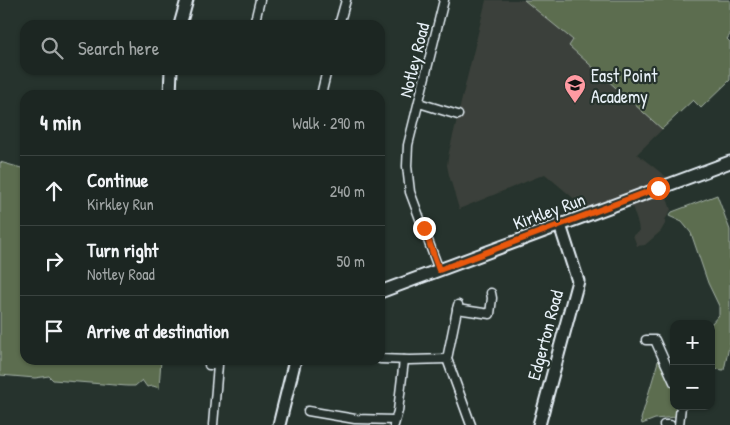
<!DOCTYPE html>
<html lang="en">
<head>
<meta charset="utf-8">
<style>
	:root { --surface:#1c2622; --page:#252e2a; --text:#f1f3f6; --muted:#a0a5a5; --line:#3a4340 }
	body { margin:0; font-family:"Patrick Hand",sans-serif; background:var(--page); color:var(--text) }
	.controls { position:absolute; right:15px; bottom:15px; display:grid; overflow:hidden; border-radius:10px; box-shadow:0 1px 4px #0004 }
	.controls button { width:45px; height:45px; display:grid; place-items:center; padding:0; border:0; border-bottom:1px solid var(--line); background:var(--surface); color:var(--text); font:25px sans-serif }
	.stop { position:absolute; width:15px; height:15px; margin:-11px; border:4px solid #ea580c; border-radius:50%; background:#fff }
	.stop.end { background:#ea580c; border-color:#fff; box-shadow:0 1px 5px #0008 }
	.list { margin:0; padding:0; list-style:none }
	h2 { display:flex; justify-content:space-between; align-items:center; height:65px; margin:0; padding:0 20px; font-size:21px }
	h2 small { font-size:16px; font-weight:400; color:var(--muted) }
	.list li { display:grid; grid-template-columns:32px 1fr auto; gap:15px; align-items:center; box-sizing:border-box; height:70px; padding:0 20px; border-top:1px solid var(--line) }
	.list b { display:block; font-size:19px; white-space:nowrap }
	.list p { margin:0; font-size:16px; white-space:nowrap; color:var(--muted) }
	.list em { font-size:16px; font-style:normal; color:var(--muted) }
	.icon { flex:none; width:28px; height:28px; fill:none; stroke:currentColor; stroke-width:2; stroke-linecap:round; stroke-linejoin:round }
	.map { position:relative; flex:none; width:730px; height:425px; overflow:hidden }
	.search { position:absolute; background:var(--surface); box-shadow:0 1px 4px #0004; left:20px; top:20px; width:365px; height:55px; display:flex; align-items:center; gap:12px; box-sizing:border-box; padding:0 18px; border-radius:15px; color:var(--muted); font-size:19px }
	.panel { position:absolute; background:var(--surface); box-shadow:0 1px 4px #0004; left:20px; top:90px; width:365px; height:275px; border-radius:15px }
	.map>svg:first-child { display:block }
</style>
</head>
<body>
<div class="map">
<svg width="730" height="425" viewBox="0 0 730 425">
	<rect width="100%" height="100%" fill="#26332d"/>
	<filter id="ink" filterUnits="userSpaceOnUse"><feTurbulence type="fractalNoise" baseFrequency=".02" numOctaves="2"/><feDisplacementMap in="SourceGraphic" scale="10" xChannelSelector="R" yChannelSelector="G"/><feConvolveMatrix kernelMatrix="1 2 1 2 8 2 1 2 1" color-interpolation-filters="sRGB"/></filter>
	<g filter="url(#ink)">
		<g fill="#3b403a">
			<path d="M486 0H730V35L727 39 730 42V80L701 108 692 100 637 154 669 179 585 208 545 174 459 209 449 175 447 165 449 152Z"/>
			<path d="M665 192 671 210 665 220V224L661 231 645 245 637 246 633 235 639 232 638 224 631 203Z"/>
		</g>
		<g fill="#5c6d50" stroke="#a2afa4">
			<path d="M524 0H730V35L727 39 730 42V80L701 108 693 100 662 129 569 46 573 40Z"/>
			<path d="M0 162 25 169V360H161L159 388 153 386 147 387 142 380 135 386H127L53 380 49 376 35 378 0 375Z"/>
			<path d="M717 195 730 230V342L724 370 713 369 711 366V324L719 315V306L708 283 691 233 682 222 669 216 672 212Z"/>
			<path d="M659 358 674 389V406H678L676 417 655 419 642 424 641 419Z"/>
		</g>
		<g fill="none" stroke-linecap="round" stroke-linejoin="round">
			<g stroke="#e8f1f8" stroke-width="11">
				<g id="street">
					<path d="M254 25 260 0"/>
					<path d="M339 25 346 0"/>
					<path d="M321 95 327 70"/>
					<path d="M419 103 458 115"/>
					<path d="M439 270 410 192 407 166 408 145 444 0"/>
					<path d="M458 305 447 359 471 425"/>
					<path d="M457 309 490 314 492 298 491 293"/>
					<path d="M646 340H655L674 382"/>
					<path d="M380 359 410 360 447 359"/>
					<path d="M209 365H218L213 425"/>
					<path d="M308 411 355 419 395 420"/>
					<path d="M394 425 398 411 404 360"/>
					<path d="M664 425H670"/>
					<path d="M679 425 681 406"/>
				</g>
			</g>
			<g stroke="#e8f1f8" stroke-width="15">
				<g id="secondary">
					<path d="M180 25 187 0"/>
					<path d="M170 95 171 70"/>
					<path d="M380 292 730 162"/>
					<path d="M279 425 295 360"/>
					<path d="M539 425 578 281 560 225"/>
				</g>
			</g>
			<use href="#street" stroke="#26332d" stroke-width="8"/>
			<use href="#secondary" stroke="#26332d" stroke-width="11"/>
		</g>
	</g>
	<g fill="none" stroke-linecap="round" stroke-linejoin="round" filter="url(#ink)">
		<path stroke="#ea580c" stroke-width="6" d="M424 228 439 270 658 188"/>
	</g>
	<defs>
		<g id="school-pin" transform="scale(1.125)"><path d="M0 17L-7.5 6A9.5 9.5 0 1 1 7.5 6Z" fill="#ff9aa2" stroke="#26332d"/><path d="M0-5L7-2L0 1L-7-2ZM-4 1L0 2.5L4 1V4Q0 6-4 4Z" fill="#111"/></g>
	</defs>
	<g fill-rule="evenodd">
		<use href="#school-pin" x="575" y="85"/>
	</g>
	<g text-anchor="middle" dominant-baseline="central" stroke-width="4.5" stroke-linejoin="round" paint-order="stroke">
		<g font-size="18" fill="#e8f1f8" stroke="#26332d">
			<text transform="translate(414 60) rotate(-76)">Notley Road</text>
			<text transform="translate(549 211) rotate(-20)">Kirkley Run</text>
			<text transform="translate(545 335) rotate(-75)">Edgerton Road</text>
		</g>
		<g font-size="18" fill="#e8f1f8" stroke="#26332d" text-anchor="start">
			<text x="591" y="75">East Point<tspan x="591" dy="21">Academy</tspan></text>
		</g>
	</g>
</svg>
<div class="controls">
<button>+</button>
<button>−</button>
</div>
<div class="stop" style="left:658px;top:188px"></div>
<div class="stop end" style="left:424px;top:228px"></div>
<div class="search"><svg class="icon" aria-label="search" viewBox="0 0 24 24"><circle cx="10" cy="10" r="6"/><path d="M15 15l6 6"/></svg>Search here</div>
<section class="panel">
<h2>4 min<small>Walk · 290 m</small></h2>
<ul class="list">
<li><svg class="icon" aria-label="ahead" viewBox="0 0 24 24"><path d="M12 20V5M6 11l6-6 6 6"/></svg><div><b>Continue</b><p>Kirkley Run</p></div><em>240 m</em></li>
<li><svg class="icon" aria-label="right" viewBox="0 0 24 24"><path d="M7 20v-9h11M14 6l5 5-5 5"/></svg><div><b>Turn right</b><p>Notley Road</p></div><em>50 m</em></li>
<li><svg class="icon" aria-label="arrive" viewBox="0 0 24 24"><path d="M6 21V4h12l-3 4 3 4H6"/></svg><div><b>Arrive at destination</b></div></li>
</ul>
</section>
</div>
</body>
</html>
